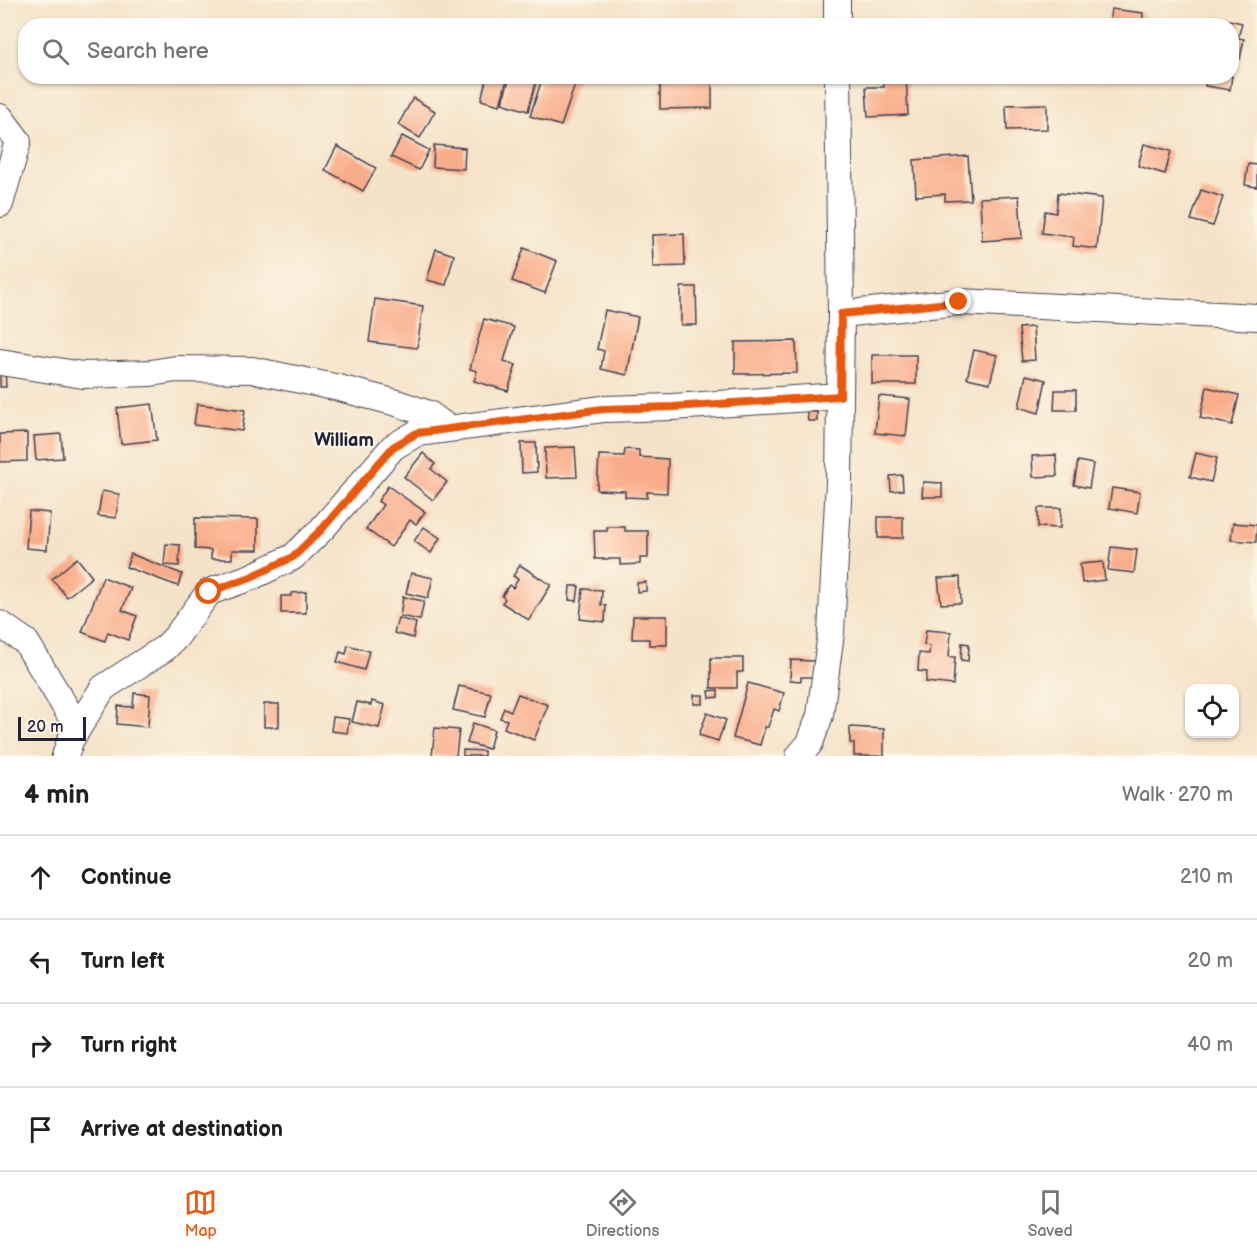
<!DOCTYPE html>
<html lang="en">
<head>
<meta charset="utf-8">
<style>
	:root { --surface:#fff; --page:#f6f6f6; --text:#202124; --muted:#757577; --line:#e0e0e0; --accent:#ea580c }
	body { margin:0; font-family:"Balsamiq Sans",sans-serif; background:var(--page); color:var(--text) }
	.controls { position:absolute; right:18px; bottom:18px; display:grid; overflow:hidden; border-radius:12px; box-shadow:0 2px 4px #0004 }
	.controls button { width:54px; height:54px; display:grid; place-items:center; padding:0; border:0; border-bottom:2px solid var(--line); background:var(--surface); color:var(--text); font:30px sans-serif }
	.scale { position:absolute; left:18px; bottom:15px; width:68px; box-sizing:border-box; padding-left:6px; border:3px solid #22223b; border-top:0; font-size:16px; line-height:21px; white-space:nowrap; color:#22223b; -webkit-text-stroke:4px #fcf5e5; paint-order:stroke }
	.stop { position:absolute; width:18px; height:18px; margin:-14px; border:4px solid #ea580c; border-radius:50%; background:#fff }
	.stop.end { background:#ea580c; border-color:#fff; box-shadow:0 2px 6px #0008 }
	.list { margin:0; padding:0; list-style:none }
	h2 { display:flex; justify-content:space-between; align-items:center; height:78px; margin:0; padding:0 24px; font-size:26px }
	h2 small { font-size:20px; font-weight:400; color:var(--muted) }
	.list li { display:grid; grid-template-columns:39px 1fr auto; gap:18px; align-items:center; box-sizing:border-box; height:84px; padding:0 24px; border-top:2px solid var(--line) }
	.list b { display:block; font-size:22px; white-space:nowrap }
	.list em { font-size:20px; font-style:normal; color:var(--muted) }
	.icon { flex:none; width:33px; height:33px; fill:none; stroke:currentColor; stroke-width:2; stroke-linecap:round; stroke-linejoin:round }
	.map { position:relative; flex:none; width:1257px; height:756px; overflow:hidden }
	.search { position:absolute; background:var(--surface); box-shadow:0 2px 4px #0004; left:18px; right:18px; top:18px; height:66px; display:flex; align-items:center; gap:15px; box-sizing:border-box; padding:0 21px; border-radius:24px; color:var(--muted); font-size:22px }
	.sheet { height:414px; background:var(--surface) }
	nav { display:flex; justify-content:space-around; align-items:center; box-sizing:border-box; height:84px; border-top:2px solid var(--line); background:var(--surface); font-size:16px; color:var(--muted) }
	nav a { display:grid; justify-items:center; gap:3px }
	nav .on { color:var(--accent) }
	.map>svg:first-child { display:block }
</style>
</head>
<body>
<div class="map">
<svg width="1257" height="756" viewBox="0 0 1257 756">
	<rect width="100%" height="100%" fill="#fcf5e5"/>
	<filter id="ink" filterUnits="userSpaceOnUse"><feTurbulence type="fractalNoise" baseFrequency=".0167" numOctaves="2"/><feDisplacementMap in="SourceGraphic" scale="12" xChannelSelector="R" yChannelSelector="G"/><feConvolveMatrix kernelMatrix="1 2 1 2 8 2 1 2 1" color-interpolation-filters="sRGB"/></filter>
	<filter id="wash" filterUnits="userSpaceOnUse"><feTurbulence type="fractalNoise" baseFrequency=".008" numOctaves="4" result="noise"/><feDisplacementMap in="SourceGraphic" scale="24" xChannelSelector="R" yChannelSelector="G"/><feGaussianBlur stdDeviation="1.35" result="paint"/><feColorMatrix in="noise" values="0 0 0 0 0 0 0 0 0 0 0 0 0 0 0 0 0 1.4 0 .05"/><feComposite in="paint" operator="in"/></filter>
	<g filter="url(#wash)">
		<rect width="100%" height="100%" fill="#f5e3c9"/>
		<g id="blocks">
			<g fill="#f9ac89">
				<path d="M1111 9 1143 13 1142 26H1109Z"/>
				<path d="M1216 17 1242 23 1238 38 1244 39 1240 59 1232 57V26H1215Z"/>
				<path d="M487 76H508L500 105 481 100Z"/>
				<path d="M510 76H530L537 79 528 111 502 103Z"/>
				<path d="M543 76H578L561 126 530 116Z"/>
				<path d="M660 76H712V108L660 109Z"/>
				<path d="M884 76H906L908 115 868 117 866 87H884Z"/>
				<path d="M1207 76H1232L1230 90 1205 86Z"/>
				<path d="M413 98 435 111 420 138 398 125Z"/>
				<path d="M1047 104V129L1007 130 1006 105Z"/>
				<path d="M402 136 429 150 419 170 391 157Z"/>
				<path d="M1144 144 1171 151 1165 174 1138 166Z"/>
				<path d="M434 145 465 148 464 169 433 167Z"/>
				<path d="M337 146 376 168 363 191 325 170Z"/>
				<path d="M968 156 971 200 945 201V194L916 196 914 160Z"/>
				<path d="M1248 164 1257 165V187L1245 185Z"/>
				<path d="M1201 190 1223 197 1213 226 1191 220Z"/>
				<path d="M1058 193 1102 198 1097 249 1073 246 1074 237 1042 233 1045 211 1056 213Z"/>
				<path d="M1019 196 1022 238 982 241 980 198Z"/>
				<path d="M684 234 685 266 653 267 652 235Z"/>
				<path d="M524 248 557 261 545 293 512 281Z"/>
				<path d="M436 249 454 255 446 285 427 280Z"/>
				<path d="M681 287H696L697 325H681Z"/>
				<path d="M375 299 423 306 417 348 369 342Z"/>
				<path d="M605 310 638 317 627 375 601 369 604 351 597 349Z"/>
				<path d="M484 319 514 327 504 361 516 365 508 391 474 381 477 371 470 369Z"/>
				<path d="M1033 327 1035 360 1022 361 1019 328Z"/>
				<path d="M796 341 797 373 735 374V342Z"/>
				<path d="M974 350 997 355 990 383 967 378Z"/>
				<rect x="872" y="355" width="44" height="29"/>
				<path d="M0 366H5L6 387H0Z"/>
				<path d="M1026 375 1046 380 1039 413 1019 407Z"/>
				<path d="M1207 387 1239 395 1232 425 1200 418Z"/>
				<path d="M1055 390H1076V410H1054Z"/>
				<path d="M879 396 910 399 906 436 875 433Z"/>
				<path d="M152 404 157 440 121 444 117 408Z"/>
				<path d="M197 404 245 410 242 431 194 425Z"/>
				<path d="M807 412H817V421H808Z"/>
				<path d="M27 433V461L0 462V434Z"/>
				<path d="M61 434 63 458 36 460 34 436Z"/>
				<path d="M521 443H536L537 472 522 473Z"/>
				<path d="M575 447 577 477 546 478 545 448Z"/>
				<path d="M625 449 639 450V457L668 459 667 493 647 492V498L625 497V491L597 490 599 455 624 456Z"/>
				<path d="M423 453 435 464 431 469 447 482 433 500 404 477Z"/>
				<path d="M1196 453 1217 458 1211 482 1190 477Z"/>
				<path d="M1056 455 1057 476 1033 477 1032 456Z"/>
				<path d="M1078 461 1093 464 1089 488 1074 485Z"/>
				<path d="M902 475 903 490 891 491 890 476Z"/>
				<path d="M923 482 942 483V497H922Z"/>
				<path d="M388 486 425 512 416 524 410 520 391 547 366 529 383 505 378 501Z"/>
				<path d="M1112 488 1140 492 1137 513 1109 508Z"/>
				<path d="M102 491 119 494 116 518 98 516Z"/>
				<path d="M1038 508H1061L1060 528 1038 527Z"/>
				<path d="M29 511 50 513 47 550 26 548Z"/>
				<rect x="878" y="517" width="25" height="21"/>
				<path d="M195 518 258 519V550H232V559H211V550L195 549Z"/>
				<path d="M1233 523 1257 525 1256 542 1231 540Z"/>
				<path d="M424 527 440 538 431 553 414 541Z"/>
				<path d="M607 527H625V531H648V558H640V564L620 565V559H595L594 531H607Z"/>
				<path d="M166 544 180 545 179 566 164 565Z"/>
				<path d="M1111 547 1137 550 1134 573 1108 570Z"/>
				<path d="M131 554 182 574 178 586 126 567Z"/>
				<path d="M77 558 92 577 67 597 52 579Z"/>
				<path d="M1103 562 1105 580 1082 583 1080 564Z"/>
				<path d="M520 565 551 585 529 620 502 603 505 599 502 596 509 585 513 588 518 579 513 576Z"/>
				<path d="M411 573 433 578 428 598 406 593Z"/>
				<path d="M103 577 131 588 122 610 137 616 128 640 108 632 105 641 82 632Z"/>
				<path d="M960 577 961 603 941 604 938 578Z"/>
				<path d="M646 582V591L637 592V583Z"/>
				<path d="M570 586H579L577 601 569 600Z"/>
				<path d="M583 589 602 590 601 605H606L605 622 580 619Z"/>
				<path d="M306 592V613H281V596H291V593Z"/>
				<path d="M403 597 424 601 420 620 400 616Z"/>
				<path d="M633 616H667V645H649V639H632Z"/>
				<path d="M398 618 416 623 413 638 394 633Z"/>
				<path d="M926 630 951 632 949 657H955L953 685 926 682 927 672 918 671 919 653 929 654 930 646 924 645Z"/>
				<path d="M962 643 969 644 968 661 961 660Z"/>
				<path d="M348 645 369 651 364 670 337 662 340 652 346 654Z"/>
				<path d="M711 658H743V672H737V688H711Z"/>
				<path d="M791 660 814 661 813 677H801V681L790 680Z"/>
				<path d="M748 683 784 693 779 711 774 709 768 727H765L760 745 733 738Z"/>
				<path d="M459 686 491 693 485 717 453 710Z"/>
				<path d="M718 690V697L710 698 709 691Z"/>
				<path d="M134 693 150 695 148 727 117 724 118 706 133 707Z"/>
				<path d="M518 694 548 705 534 740 504 728 507 720 500 718 504 708 511 711Z"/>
				<rect x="694" y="695" width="9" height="9"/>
				<path d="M372 701 385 705 379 728 352 722 357 702 371 705Z"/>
				<rect x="264" y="704" width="15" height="23"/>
				<path d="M707 713 726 720 718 741 699 735Z"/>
				<path d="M333 717 349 719 347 733 331 731Z"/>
				<path d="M473 723 494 730 489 749 467 743Z"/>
				<path d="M850 727 884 729V756H854V743H850Z"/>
				<path d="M435 728 459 730 456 756H432Z"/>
				<path d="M463 750 484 751V756H463Z"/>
			</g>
		</g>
	</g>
	<g filter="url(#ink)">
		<use href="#blocks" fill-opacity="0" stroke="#423f50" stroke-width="1.5"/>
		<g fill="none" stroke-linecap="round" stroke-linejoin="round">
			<g stroke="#423f50" stroke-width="28">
				<g id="minor">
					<path d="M837 0V26"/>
					<path d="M0 117 18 141 0 204"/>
					<path d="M841 314 959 302 1257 317"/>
					<path d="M0 362 83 375 151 373 176 369 252 370 339 388 397 403 429 414 448 428"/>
					<path d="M0 624 26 642 78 728"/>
					<path d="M65 756 71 739 103 688 165 648 176 637 209 592 251 577 293 557 322 529 393 447 417 433 603 409 673 407 840 396"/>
					<path d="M799 756 810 743 820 715 831 633 839 482 841 314 838 76"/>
				</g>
			</g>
			<use href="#minor" stroke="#fff" stroke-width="26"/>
		</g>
	</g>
	<g fill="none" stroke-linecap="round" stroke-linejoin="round" filter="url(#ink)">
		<path stroke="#ea580c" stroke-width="8" d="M209 592 251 577 293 557 322 529 393 447 417 433 603 409 673 407 840 396 841 314 959 302"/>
	</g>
	<g text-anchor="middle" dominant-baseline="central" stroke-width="4.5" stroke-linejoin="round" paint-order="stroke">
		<g font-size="18" font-weight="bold" fill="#22223b" stroke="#fcf5e5">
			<text x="344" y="440">William</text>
		</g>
	</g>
</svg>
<div class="controls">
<button><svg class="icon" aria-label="locate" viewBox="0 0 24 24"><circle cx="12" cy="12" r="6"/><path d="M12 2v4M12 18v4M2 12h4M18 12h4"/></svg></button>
</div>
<div class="scale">20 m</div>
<div class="stop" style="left:209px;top:592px"></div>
<div class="stop end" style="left:959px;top:302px"></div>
<div class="search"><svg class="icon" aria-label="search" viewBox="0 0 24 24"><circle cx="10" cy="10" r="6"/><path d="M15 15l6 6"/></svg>Search here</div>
</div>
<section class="sheet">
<h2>4 min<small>Walk · 270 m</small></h2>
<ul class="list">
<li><svg class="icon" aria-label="ahead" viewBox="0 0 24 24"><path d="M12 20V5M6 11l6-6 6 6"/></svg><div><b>Continue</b></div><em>210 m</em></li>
<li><svg class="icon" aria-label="left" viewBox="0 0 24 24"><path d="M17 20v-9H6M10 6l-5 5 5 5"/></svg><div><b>Turn left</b></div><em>20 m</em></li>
<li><svg class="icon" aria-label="right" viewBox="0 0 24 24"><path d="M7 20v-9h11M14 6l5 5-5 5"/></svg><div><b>Turn right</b></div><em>40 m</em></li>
<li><svg class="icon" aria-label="arrive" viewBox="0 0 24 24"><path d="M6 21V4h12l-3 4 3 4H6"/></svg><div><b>Arrive at destination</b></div></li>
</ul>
</section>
<nav>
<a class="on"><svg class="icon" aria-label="map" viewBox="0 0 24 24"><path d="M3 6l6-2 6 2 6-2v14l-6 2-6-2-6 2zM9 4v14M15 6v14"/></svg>Map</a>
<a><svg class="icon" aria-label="directions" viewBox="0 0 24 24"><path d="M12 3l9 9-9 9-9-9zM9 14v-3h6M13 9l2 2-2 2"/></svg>Directions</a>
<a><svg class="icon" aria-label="saved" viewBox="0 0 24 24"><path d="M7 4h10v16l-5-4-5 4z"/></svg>Saved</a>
</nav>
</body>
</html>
